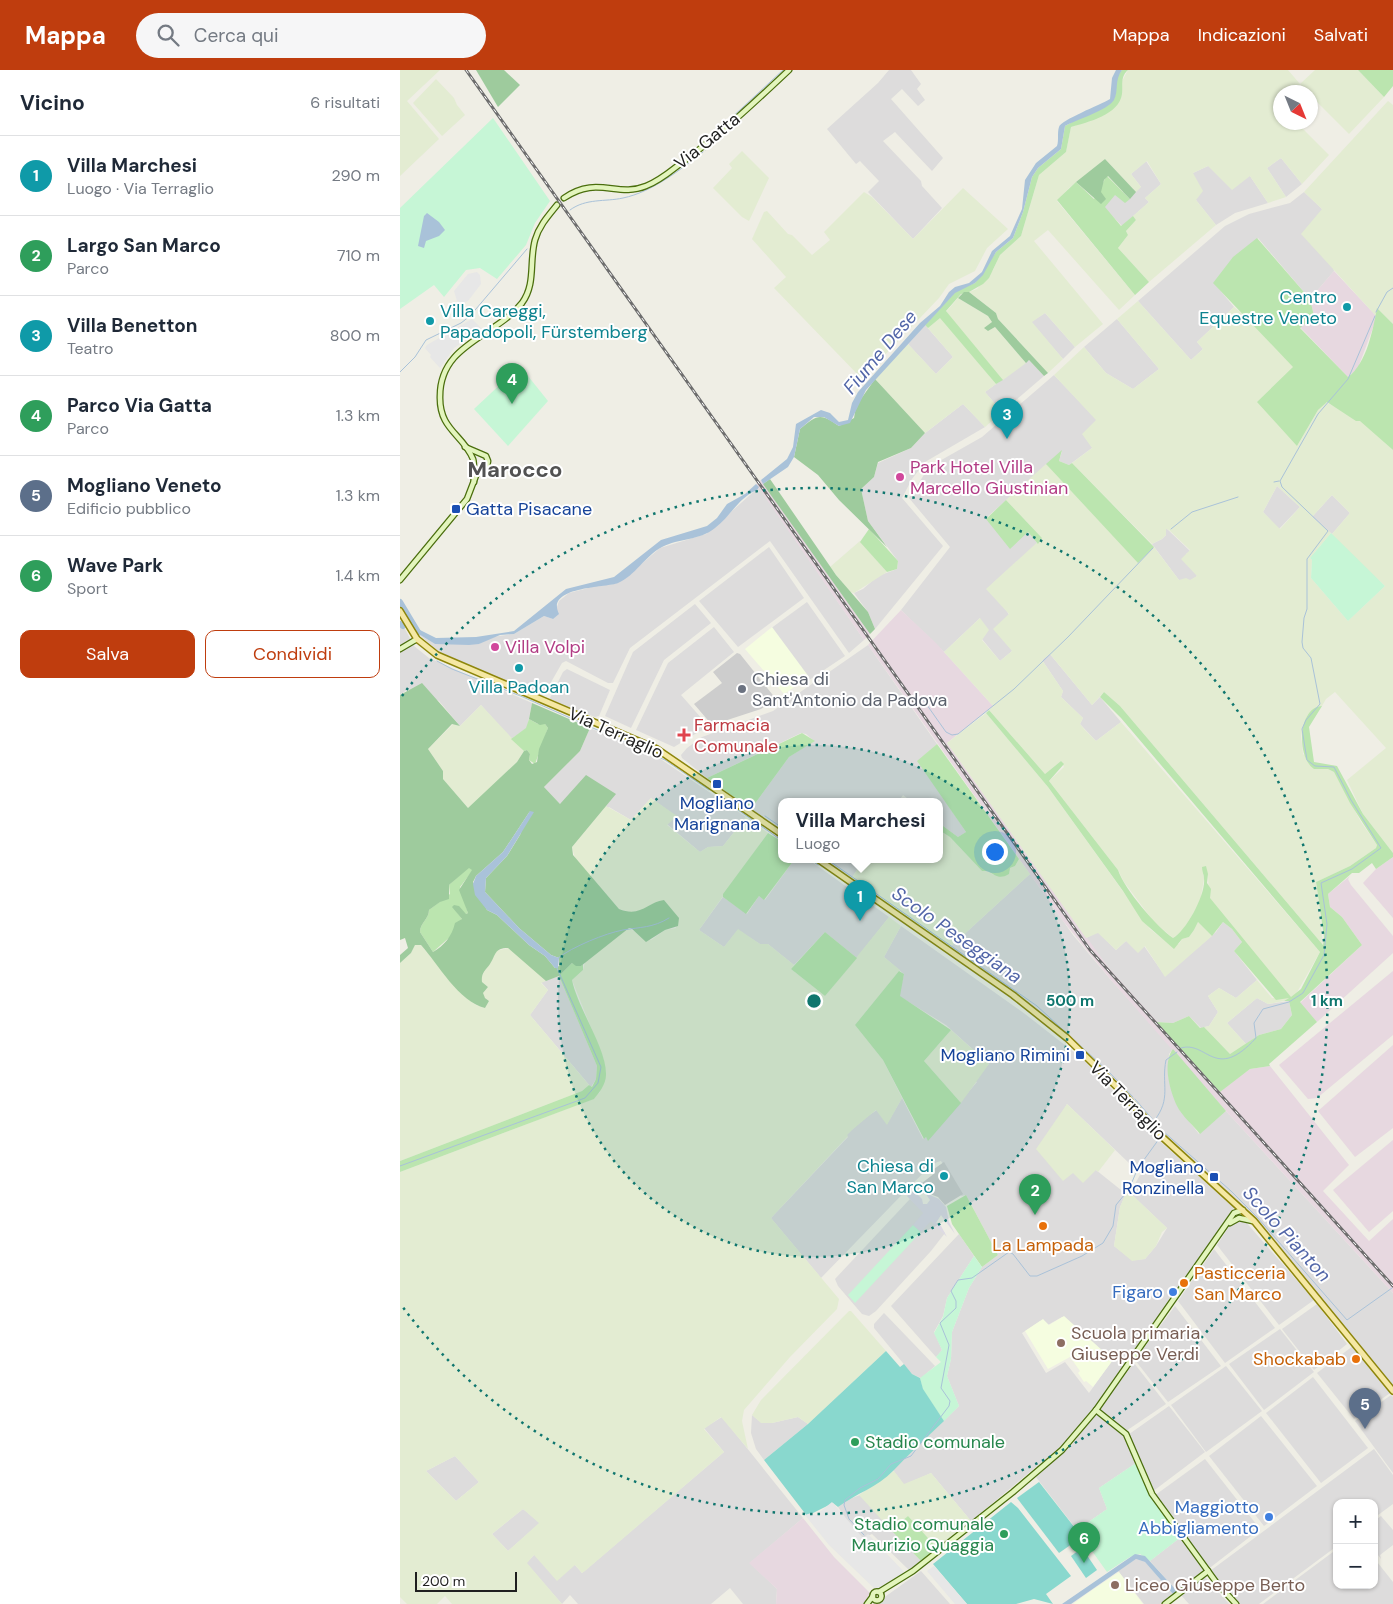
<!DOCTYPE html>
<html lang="it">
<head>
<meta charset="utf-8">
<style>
	:root { --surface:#fff; --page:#f6f6f7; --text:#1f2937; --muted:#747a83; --line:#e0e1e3; --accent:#bf3d0e }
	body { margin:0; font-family:"DM Sans",sans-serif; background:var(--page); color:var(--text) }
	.controls { position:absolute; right:15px; bottom:15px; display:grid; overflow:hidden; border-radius:10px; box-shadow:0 1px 4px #0004 }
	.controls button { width:45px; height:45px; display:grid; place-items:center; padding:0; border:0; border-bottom:1px solid var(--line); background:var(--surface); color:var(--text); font:25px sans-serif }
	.compass { position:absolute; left:873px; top:15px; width:45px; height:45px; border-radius:50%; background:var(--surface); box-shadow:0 1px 4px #0004; rotate:137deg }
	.scale { position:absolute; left:15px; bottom:12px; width:102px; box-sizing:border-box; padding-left:5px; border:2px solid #1f1f1f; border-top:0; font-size:14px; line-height:18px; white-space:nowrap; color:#1f1f1f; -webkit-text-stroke:4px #fff; paint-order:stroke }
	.you { position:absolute; left:594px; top:781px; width:18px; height:18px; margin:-12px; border:4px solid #fff; border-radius:50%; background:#1a73e8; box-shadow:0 0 0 8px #1a73e833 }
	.badge { display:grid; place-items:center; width:32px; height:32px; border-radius:50%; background:var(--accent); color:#fff; font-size:16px; font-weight:700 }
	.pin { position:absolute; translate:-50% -41px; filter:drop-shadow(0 1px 2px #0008) }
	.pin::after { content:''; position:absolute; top:26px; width:18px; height:15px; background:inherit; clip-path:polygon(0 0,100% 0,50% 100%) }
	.popup { position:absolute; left:378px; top:728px; width:165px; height:65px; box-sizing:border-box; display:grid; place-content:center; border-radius:10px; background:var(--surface); filter:drop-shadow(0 1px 4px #0005); font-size:16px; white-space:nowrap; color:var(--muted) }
	.popup b { font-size:19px; color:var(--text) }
	.popup::after { content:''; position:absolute; left:50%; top:100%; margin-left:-10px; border:10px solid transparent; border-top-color:var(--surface) }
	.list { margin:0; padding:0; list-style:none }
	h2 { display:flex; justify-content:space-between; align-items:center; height:65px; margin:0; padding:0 20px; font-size:21px }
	h2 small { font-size:16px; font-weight:400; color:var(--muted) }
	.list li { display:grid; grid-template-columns:32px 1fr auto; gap:15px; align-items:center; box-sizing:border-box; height:80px; padding:0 20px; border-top:1px solid var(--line) }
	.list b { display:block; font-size:19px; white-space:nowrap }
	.list p { margin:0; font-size:16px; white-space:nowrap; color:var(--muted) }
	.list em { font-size:16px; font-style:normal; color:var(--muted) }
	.actions { display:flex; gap:10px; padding:15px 20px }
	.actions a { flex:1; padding:11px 0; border:1px solid var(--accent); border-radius:10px; text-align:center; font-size:18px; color:var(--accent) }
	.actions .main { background:var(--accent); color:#fff }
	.icon { flex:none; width:28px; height:28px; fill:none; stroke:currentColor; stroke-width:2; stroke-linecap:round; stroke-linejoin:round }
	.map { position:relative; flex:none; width:993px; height:1534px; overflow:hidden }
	header { display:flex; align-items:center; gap:30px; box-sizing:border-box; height:70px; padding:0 25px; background:var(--accent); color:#fff }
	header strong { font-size:24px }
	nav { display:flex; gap:28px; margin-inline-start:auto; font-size:18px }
	.search { width:350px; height:45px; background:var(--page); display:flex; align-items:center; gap:12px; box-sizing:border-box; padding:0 18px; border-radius:28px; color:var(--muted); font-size:19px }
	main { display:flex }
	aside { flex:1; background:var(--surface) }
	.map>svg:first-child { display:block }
</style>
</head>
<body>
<header>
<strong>Mappa</strong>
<div class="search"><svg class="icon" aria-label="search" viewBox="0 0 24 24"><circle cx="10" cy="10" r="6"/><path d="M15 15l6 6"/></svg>Cerca qui</div>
<nav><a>Mappa</a><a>Indicazioni</a><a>Salvati</a></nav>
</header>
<main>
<aside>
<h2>Vicino<small>6 risultati</small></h2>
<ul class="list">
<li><span class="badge" style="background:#0f9aa8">1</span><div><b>Villa Marchesi</b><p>Luogo · Via Terraglio</p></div><em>290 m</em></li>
<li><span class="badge" style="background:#2e9e5b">2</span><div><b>Largo San Marco</b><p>Parco</p></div><em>710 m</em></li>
<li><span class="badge" style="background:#0f9aa8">3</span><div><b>Villa Benetton</b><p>Teatro</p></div><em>800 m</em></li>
<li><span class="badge" style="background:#2e9e5b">4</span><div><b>Parco Via Gatta</b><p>Parco</p></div><em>1.3 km</em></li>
<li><span class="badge" style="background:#5c6f8a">5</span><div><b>Mogliano Veneto</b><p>Edificio pubblico</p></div><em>1.3 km</em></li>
<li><span class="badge" style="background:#2e9e5b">6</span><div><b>Wave Park</b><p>Sport</p></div><em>1.4 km</em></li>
</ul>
<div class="actions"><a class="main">Salva</a><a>Condividi</a></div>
</aside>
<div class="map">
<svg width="993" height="1534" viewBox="0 0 993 1534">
	<rect width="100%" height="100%" fill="#efeee5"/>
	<g fill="#dddcdc" fill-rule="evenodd">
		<path d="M489 0H511L521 14 517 19 525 30 518 36 502 19 491 29 543 88 532 101 495 62 483 71 521 111 522 116 542 138 513 169 468 122 479 111 460 91 456 94 427 59 478 13Z"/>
		<path d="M881 88 902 114 886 127 867 98Z"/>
		<path d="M746 91 761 114 745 128 749 132 722 156 704 137 715 124 741 117 731 104Z"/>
		<path d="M808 96 850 106 868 133 835 143 816 155 796 130 793 103Z"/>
		<path d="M904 122 922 139 934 201 910 229 858 168 814 213 834 237 797 272 803 279 791 290 738 231 825 156 849 144 890 133Z"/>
		<path d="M645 243 675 277 663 289 631 252Z"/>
		<path d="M717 249 759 299 733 319 706 303 684 277Z"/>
		<path d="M525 255 553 287 536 304 508 274Z"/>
		<path d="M629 290 644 306 602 342 585 322Z"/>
		<path d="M654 305 697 350 692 378 669 395 659 391 662 381 586 448 628 462 638 474 592 514 609 545 612 581 600 591 582 569 580 548 544 582 501 540 550 477 509 428 529 397 582 367Z"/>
		<path d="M563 334 585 357 525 392 512 409 502 428 543 476 475 559 468 542 454 523 463 519 478 506 497 499 498 491 468 451 461 419 474 407 478 393 511 378 524 364Z"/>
		<path d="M877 416 900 437 879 459 863 442Z"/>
		<path d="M359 417 464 570 449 583 370 471 230 578 213 613H208L166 591 162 593 142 628 38 581 17 563 35 574H79L92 567 114 564 144 546 153 549 159 531 169 523 192 517 214 514 225 508 260 478 306 464Z"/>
		<path d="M932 425 950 443 932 464 912 447Z"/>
		<path d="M766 458 790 481 786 484 797 506 790 511 779 510 752 474 762 469 766 465Z"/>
		<path d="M369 477 404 528 338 577 299 531Z"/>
		<path d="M407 532 445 586 409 610 370 559Z"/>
		<path d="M295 534 311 553 264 590 231 658 205 646 233 582Z"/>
		<path d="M0 557 5 559 14 576 29 588 132 633 127 658 111 669 81 635 60 656 39 631 8 619 0 625Z"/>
		<path d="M314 557 334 582 281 625 310 658 300 661 274 677 236 660 268 593Z"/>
		<path d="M468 575 537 674 518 691 566 762 558 767 539 753V732H512L503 725 498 732H381V763L378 761 351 739 389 687 414 671 406 664 401 663 307 708 282 688 281 685 287 678 302 667 373 641Z"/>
		<path d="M649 583 692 635 700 627 721 652 696 671 680 654 683 648 661 627 663 621 642 590Z"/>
		<path d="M167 599 210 620 199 646 195 647 149 630 163 602Z"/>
		<path d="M190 658 259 688 346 747 323 776 308 777 300 782 267 754 276 746 251 728 231 750 209 737 207 739 206 736 215 724 160 734 144 717 180 681Z"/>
		<path d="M394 790H409L489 847 457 888 425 862 394 895 368 874H360L338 860 324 877 299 860 323 827 347 844 359 826 365 830Z"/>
		<path d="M421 790H463L450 811Z"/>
		<path d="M630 804 673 865 711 910 773 979 769 984 768 1006 778 1037 799 1064 826 1041 993 1223V1317L851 1145 763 1065 688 985 648 952 547 880Z"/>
		<path d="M823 852 832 859 842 872 834 881 857 910 836 928 819 918 808 926 818 942 809 956 801 958 789 946 773 953 756 952 715 906 686 868 698 862 716 880 726 871 744 876 765 906 816 862Z"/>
		<path d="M501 856 625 944 684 990 762 1073 834 1138 694 1340 666 1372 571 1451 531 1403 504 1415 493 1400 559 1336 547 1306 551 1289 552 1262 569 1218 582 1197 598 1185 566 1125 561 1126 556 1113 544 1096 541 1091 537 1092 525 1101 421 1208 371 1148 448 1067 446 1065 465 1048 477 1040 487 1054 502 1028 523 1069 526 1067 528 1070 577 1012 574 1011 589 994 546 955 499 926 504 904 484 887ZM667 1034 729 1093 739 1097 746 1094 730 1123 767 1158 756 1176 745 1189 732 1190 714 1176 720 1137 726 1124 696 1100 663 1041ZM662 1247 711 1292 689 1323 665 1292 646 1303 622 1263 640 1251 646 1256Z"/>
		<path d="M159 906 197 996 196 1009 191 1017 130 945 148 920 141 912Z"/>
		<path d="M857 928 868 934 889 931 892 945 881 959 859 965 846 974 827 953Z"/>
		<path d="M510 1129 545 1163 531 1181 476 1241 469 1246 462 1244 438 1216 435 1209Z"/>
		<path d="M838 1143 914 1230 879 1255 817 1175Z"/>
		<path d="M559 1164 574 1186 547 1228 543 1246 534 1262 542 1280 536 1287 491 1236Z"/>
		<path d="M814 1179 875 1258 825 1293 778 1231Z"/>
		<path d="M917 1234 947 1274 914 1300 882 1259Z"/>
		<path d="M775 1236 821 1296 768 1332 735 1290Z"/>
		<path d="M484 1243 535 1296 521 1308 512 1304 474 1258V1254Z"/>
		<path d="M880 1259 914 1302 864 1340 829 1294Z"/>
		<path d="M953 1276 990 1323 954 1349 917 1303Z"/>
		<path d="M734 1293 766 1334 726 1361 699 1339Z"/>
		<path d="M826 1296 862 1341 806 1382 771 1335Z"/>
		<path d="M913 1307 968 1378 921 1413 866 1343Z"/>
		<path d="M991 1325 993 1327V1403L955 1351Z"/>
		<path d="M769 1336 805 1382 752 1422 727 1371 736 1393 699 1418 707 1439 677 1460 636 1407 671 1376 696 1342 716 1357 725 1367Z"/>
		<path d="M352 1345 362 1353H372L398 1347 408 1354 364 1390 356 1379 351 1363Z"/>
		<path d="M861 1346 917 1416 864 1456 809 1386Z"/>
		<path d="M322 1347 403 1448 350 1493 377 1519 376 1534H343L330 1518 311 1534H178L170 1525 162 1534 126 1493 135 1484 175 1495 182 1503 324 1382 304 1358Z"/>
		<path d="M974 1379 993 1405V1434L974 1448V1433H937V1476L859 1534H837L810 1501Z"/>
		<path d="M55 1386 79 1412 56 1431 26 1401Z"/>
		<path d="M805 1389 860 1459 807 1500 754 1426Z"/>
		<path d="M460 1425 522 1492 510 1501 472 1464 463 1468 454 1461 438 1437 447 1430Z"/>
		<path d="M123 1439 140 1453 108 1481 92 1464Z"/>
		<path d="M981 1446 993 1460V1475L980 1485 981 1489 974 1480V1451Z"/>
		<path d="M781 1467 806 1501 777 1521 750 1491Z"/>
		<path d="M937 1479V1515H974V1488L993 1512V1534H863Z"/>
		<path d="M736 1489 745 1492 773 1524 760 1534H744L718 1501Z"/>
		<path d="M521 1501 550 1534H476L482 1529Z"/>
		<path d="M805 1507 829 1534H789L781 1525Z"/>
	</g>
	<g fill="#e7d8e0">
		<path d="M934 201 977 247 958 298 948 307 900 257 914 246 910 229Z"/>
		<path d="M361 410 470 564 464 570 356 414Z"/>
		<path d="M501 540 536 573 593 636 547 673 708 897 820 1021 850 999 870 996 949 1095 923 1121 969 1171 993 1149V1223L826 1041 711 910 663 851 468 575Z"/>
		<path d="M993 787V848L963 813 976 799Z"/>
		<path d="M950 806 948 809 951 815 993 866V883L917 952 900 933 962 875 942 847 930 837 928 824Z"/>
		<path d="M993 901V965L917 1028 908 1029 879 995Z"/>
		<path d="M993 975V1058L955 1087 918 1041Z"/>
		<path d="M993 1070V1141L969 1162 933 1120Z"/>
		<path d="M403 1448 434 1487 471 1524 472 1529 466 1534H376L377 1519 349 1493Z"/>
	</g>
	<g fill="#f5fde0">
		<path d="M372 557 409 607 384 624 345 579Z"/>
		<path d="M664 1246 713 1290 693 1317 686 1311 684 1312 678 1303 680 1301 670 1287 648 1299 625 1261 643 1249 649 1255Z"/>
		<path d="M719 1502 743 1534H673L685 1525Z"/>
	</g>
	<g fill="#cdcdcd">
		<path d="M337 583 340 584 376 629 361 639 312 655 294 634 322 613 313 602Z"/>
		<path d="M544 1092 563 1124 545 1135 538 1127 530 1124 522 1113 535 1103 534 1099Z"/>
	</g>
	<g fill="#e3ecd2" fill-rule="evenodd">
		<path d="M0 0H40L7 31 39 69 0 106Z"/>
		<path d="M728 0H888L900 14 915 0H958L984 27 949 64 900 15 890 22H881L880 30 877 32 880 36 881 52 897 53 929 85 902 114 881 88 867 98 886 127 868 133 850 106 832 120 808 96 793 103 803 121 796 130 816 155 749 212 718 178 728 165 726 161 736 150 733 146 749 132 745 128 761 114 747 91 731 104 741 117 736 122 705 89 669 118 657 131 735 225 719 240 648 160 634 171 703 254 675 277 645 243 632 252 663 289 648 303 598 249 596 243 569 222 577 219 593 200 600 185 621 166 639 105 666 82 671 57 704 45 722 21 721 13Z"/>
		<path d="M36 9 54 28 57 35 65 45 42 66 13 33Z"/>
		<path d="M988 31 993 35V254L977 238 976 246 901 164 922 139 904 122Z"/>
		<path d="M342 81 369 108 349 151 342 147 313 118 332 98 329 94Z"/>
		<path d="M563 118 608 159 587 178 575 201 549 214 539 228 462 309 374 218 386 207 352 169 364 142 367 141 388 164 392 165 412 185 430 170 424 162 464 122 472 127 513 169Z"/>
		<path d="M558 228 588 246 592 252 585 258 588 261 595 257 626 293 603 310 546 242Z"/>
		<path d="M738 231 791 290 803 279 797 272 834 237 844 245 894 297 897 376 918 340 926 332 960 350 993 380V783L963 744 947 710 986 678 935 622 926 629 922 636H919L907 646 901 666 903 684 920 699H928L934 702 961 752 977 775 976 778 950 796 916 812 923 875 720 636 704 622 692 635 650 584 642 590 663 621 661 627 683 648 680 654 685 660 696 671 721 652 920 882 896 924 891 928 884 931 868 934 857 928 827 953 846 974 830 984 804 957 809 956 818 942 808 926 819 918 836 928 857 910 872 928H890L809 828 808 804H803L804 809 800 832 783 860 773 868 754 852 724 812 718 800 649 711 664 697 661 691 645 704 589 640 593 636 544 582 580 548 589 560 582 570 600 591 612 581 593 559 609 544 586 519 642 468 606 430 646 394 738 492 754 477 779 510 786 508 790 510 797 506 781 489 790 480 769 460 766 459V465L762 469 752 474 672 393 692 378 682 364 696 350 654 305 684 277 706 303 733 319 759 299 717 249ZM877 416 900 437 880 459 863 442ZM932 425 950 443 932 464 933 467 985 516 948 551 911 508 912 490 910 488 931 463 912 447Z"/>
		<path d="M540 247 596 314 585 322 602 342 585 357 563 334 525 363 475 309 508 274 536 304 553 287 528 258Z"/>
		<path d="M460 471 487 502 454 523 450 522 430 497Z"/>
		<path d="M81 635 124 681 117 692 70 738H68L43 709V701L28 679 53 654 60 656Z"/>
		<path d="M586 643 648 717 750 859 769 874H779L782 869 789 867 794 860 798 852 812 866 765 907 745 876 738 883 726 871 716 880 698 863 686 868 547 673Z"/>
		<path d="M251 728 277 746 267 755 300 782 308 777 323 776 346 747 368 763 299 860 324 877 338 859 360 874H368L394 895 391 899 425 926 489 847 501 856 484 887 500 900 455 955 483 990 502 1028 487 1055 476 1040 452 1060 447 1065 448 1066 371 1148 439 1229 437 1239 390 1287 344 1340 342 1351 348 1379 321 1347 304 1359 324 1382 185 1501 182 1503 175 1495 157 1511 134 1485 127 1493 162 1534H52L45 1526 37 1534H7L0 1527V1102L193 1029 200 1022 204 990 172 910 183 900 185 892 228 858 251 870 265 860 276 858 274 842 264 830 243 841 230 842 219 839 175 788 172 777 206 736 231 750ZM55 1386 79 1412 56 1431 26 1401ZM123 1439 139 1453 108 1481 92 1464Z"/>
		<path d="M539 760 550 767 582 801H587L594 805 615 796 619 789 630 804 547 880 450 811 463 790H539Z"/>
		<path d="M15 875H21L64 926 76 935 85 938 89 931 83 926V923L88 917 82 912V906L96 881 108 878 125 890 144 908 146 911 141 913 148 920 130 945 189 1015 182 1021 0 1091V893L11 883Z"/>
		<path d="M551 960 589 994 561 1033 524 991Z"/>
		<path d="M667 1034 715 1080 698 1102 696 1100 683 1113 673 1103 663 1111 636 1079Z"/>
		<path d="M727 1120 767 1158 762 1162 756 1176 745 1189 732 1191 714 1176 720 1137Z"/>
		<path d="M449 1241H451L486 1281 408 1354 398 1347 372 1353H361L352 1345 361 1330Z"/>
		<path d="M494 1401 504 1414 531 1403 571 1451 538 1479 508 1446 491 1460 459 1425Z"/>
	</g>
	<g fill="#bbe5af">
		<path d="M722 0H728C720 7 723 15 722 24 719 45 688 52 671 57L666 82 639 105 621 166 600 185 589 208 583 214 569 222 561 224 546 241 603 310 596 314 540 248 528 258 525 255 557 220 575 213 596 182 613 168 623 142 632 107 638 98 661 79 665 56 714 29 716 8Z"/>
		<path d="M958 0H993V16L984 27Z"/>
		<path d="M707 106 730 129 725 133 715 125 705 137 721 156 733 146 736 150 726 161 728 165 718 178 749 212 735 225 657 130 676 112 694 129C703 120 701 113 707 106Z"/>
		<path d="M857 168 910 229 914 246 900 258 948 307C967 293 973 259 977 238L993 254V380L960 351H956L927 332 918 340 897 376 857 332 893 297 813 213 833 187Z"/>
		<path d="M662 380 659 391 669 395 672 393 754 477 738 493 646 394Z"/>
		<path d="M606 430 642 468 638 474 628 462 610 479 586 449Z"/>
		<path d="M469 459 498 491 497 499 487 502 460 472Z"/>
		<path d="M704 622 720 636 923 875 924 867 916 812 950 796 976 778 977 775 950 733 934 702 928 699H914C896 687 898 637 922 636L909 657 914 692 937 696 963 744 993 783V787L976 799 972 793 959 803H952L928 824 930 837 942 847 962 875 900 932 917 952 869 994 870 996 850 999 820 1022 756 952 773 953 789 946 800 958 804 957 830 984 859 965 881 959 892 945 889 931H884L889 928 876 930 834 881 842 872 832 859 823 852 812 866 798 852 794 860 789 867 782 869 774 879 742 851 723 821 648 717 586 643 589 640 645 704 661 691 664 694 649 711 718 800C725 820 756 856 773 868 786 861 806 824 804 809 804 805 802 801 802 797L806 796 808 804 807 813 811 819 810 828 891 927 901 919 920 882 721 648 700 627Z"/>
		<path d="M129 649 138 654H145L148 658 135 694 129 690 130 684 127 680 124 681 111 669 126 658Z"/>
		<path d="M402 663 415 671 389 687 351 739 307 708Z"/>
		<path d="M537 674 619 789 615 796 610 798 609 804C599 810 596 805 587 801H582L550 767 539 760V753L558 767 566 762 517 691Z"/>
		<path d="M368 763 381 771V790H394L364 830 359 826 346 844 323 827V824Z"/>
		<path d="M69 797 73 800 60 817 68 843 66 844 56 841 62 849 51 866 33 882 20 862C20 853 29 849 29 840L50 824 49 815Z"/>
		<path d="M425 862 457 888 425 926 391 899Z"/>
		<path d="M172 893 181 896 183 894V900L172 910C178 939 207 979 206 1005 206 1014 199 1023 194 1029L0 1102V1091L182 1021 189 1015 192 1017 196 1009 197 996 159 906Z"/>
		<path d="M499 901 504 904 500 926 551 960 524 991 561 1033 528 1071 526 1067 524 1069 483 990 455 955Z"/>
		<path d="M773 979 826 1041 800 1064C793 1055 782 1046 777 1036 770 1021 762 993 773 979Z"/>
		<path d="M566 1125 598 1185 582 1197 552 1154 547 1136Z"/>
		<path d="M508 1446 538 1479 522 1492 491 1460Z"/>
	</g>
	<g fill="#9ecb9d" fill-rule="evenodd">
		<path d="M76 0H104L120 15 98 37Z"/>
		<path d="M705 89 736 122 730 129 708 106 704 110 701 122 706 129 701 134 676 112Z"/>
		<path d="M564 222H569L596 243 598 249 648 303 644 306 629 290 626 293 595 257 588 261 584 258 592 252 588 246 558 228Z"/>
		<path d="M475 309 525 363 511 378 478 392 474 407 461 419 468 451 487 477 439 430 418 405 394 387 400 359C418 344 420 343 439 356L454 348 456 336Z"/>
		<path d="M370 409 436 505 468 542 475 559 470 564 363 414Z"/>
		<path d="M22 613 60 656 52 654 28 679 43 701V709L68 738 117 692 124 681 127 680 130 684 129 690 132 694 137 692 139 679 148 658 145 654 140 655 129 649 132 633 190 658 180 681 144 717 160 734 186 705 216 724 172 777 173 785 219 839C241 848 247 832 264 830L279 848 278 856 265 860 246 872 231 858H229L181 896H176L172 893 159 906 146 911 108 878C94 878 96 885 90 894 85 901 81 903 82 912L88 917 83 923 85 928 89 931 85 938C59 932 38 894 21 875H15L11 883 0 893V885L8 878 5 868 0 870V625ZM130 741 120 765 107 786 86 808 85 822 119 858 151 885 159 888V896L155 898 145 886 129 875 97 845 87 840 73 812 76 806 103 782ZM69 798 72 800 59 820 68 843 66 844 59 836 54 835 52 837 62 849 55 853C52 866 44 876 33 882L20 862C20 853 29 849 29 840L40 832 49 829V815Z"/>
	</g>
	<g fill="#c6f6d6">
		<path d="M93 48 150 131 135 153 126 175 97 209 80 198 66 200 44 227 34 215 0 239V138Z"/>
		<path d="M120 296 148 331 108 376 74 339Z"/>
		<path d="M931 463 985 516 948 551 911 508 912 490 910 488Z"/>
		<path d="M513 1155 521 1162 455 1233 448 1225Z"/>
		<path d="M574 1186 582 1197 569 1218 552 1262 551 1289 547 1306 559 1336 544 1351 523 1320 520 1308 541 1292 536 1287 542 1280 534 1263 543 1247 547 1228Z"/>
		<path d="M736 1393 750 1425 781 1467 750 1491 740 1484 730 1487 707 1502 677 1460 707 1439 699 1418Z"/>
	</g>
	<g fill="#89d8ce">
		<path d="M486 1281 500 1297 504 1294 512 1304 520 1308 523 1319 544 1351C527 1367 509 1384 493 1401 478 1417 455 1424 438 1437L433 1433 407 1446 364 1390 408 1354Z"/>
		<path d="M639 1412 682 1467 659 1483 617 1428Z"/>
		<path d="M611 1432 618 1438 671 1506 646 1524 653 1534 634 1529 616 1534H567L533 1494Z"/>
		<path d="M682 1478 697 1500 686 1508 671 1486Z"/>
	</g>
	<g fill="#e7e7e7">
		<path d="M77 202 80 205 81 214 68 231 63 233 57 231 54 221 68 204Z"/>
		<path d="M72 249 82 259 54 278 40 298 30 287 31 285 25 278 27 275Z"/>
		<path d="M432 1432 463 1468 468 1464 505 1503 484 1518 475 1519 429 1475 405 1445 411 1443 416 1445Z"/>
		<path d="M534 1496 567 1534H555L527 1501Z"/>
	</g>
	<path fill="#dddae4" d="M521 1111 530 1125 539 1129 546 1137 549 1152 555 1164 541 1145 536 1153 540 1154 547 1167 531 1151 521 1162 513 1155 523 1143 507 1126 514 1121 522 1129 523 1134H527L530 1130 522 1118 518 1117Z"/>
	<g fill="#a9c2d9">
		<path d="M716 0H722C714 11 719 20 714 30 708 40 676 50 665 56L661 79 638 98 632 107 623 142 613 168 596 182 583 205 575 213 555 223 466 320 450 353 439 356 424 347H414L400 359 394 387 388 397 363 414 361 410 387 389 393 377 396 354 421 340 430 343 439 352 448 350 452 333 458 322 520 253 540 236 549 222 555 217 569 213 582 202 592 181 610 166 622 139 625 110 636 93 657 76C659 70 657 63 659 57 661 50 700 35 710 29L712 8Z"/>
		<path d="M27 143 39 152 45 160 39 166 26 171 24 178 18 176 24 146Z"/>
		<path d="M356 414 359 417 357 420C339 427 330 447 315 458 299 471 279 468 262 477 245 486 235 506 218 513 206 518 145 516 159 544L153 549 144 546 114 564 100 565 79 574 69 575 35 574 17 563 12 556 36 568 76 567 114 561 166 519 214 507 261 470 307 456 317 448 327 434 345 424Z"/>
		<path d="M130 741 134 742 107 786 86 808 85 822 119 858 151 885 159 888 158 898H155L145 886 129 875 97 845 87 840 75 825 73 814 76 806 103 782Z"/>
		<path d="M735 1484 745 1486 777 1521 773 1524 745 1492 736 1489 671 1534H662Z"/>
	</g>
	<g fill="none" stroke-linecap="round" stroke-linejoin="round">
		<g stroke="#a9c2d9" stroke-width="1">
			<path d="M314 64 383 0"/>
			<path d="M306 80 315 70"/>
			<path d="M170 140C186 128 205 132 223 128 252 122 280 100 303 82"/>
			<path d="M976 242 987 222 993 218"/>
			<path d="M0 302 15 287 26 270 61 253 70 246 127 179"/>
			<path d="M874 412 879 411"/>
			<path d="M771 459 792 442 838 427"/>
			<path d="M37 591 52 599 123 627 265 690 309 720"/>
			<path d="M520 630 522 628 546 662 552 665 558 664 614 619 668 567 753 478"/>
			<path d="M331 735 381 770"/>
			<path d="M365 746 381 757"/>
			<path d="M411 790 418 795"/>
			<path d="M428 790 637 936 709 1002 733 1027"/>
			<path d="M158 888C172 877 206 863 223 860 240 857 253 858 269 848"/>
			<path d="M781 978C807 970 815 1013 856 968L854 953 863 939 889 932 903 923 924 885 927 854 921 813 952 799 981 778 951 730 934 697 915 696 907 690 902 659 906 650 920 634 911 588 903 578 902 572 904 548 907 539V489L928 461 882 417 880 411 918 344 948 309 975 246"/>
			<path d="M735 1029 754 1051C772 1028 761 1015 766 990L777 982"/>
			<path d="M763 1063 764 1062 831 1121 857 1147 947 1250 992 1218"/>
			<path d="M0 1096 185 1028 198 1013 201 997 157 898"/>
			<path d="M464 1465 449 1449 444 1435 445 1430 460 1418 478 1409 491 1394 511 1386 549 1336 550 1331 541 1318 549 1275 540 1253 556 1238V1231L551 1221 558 1210 572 1208 609 1182 613 1184 630 1206H637L682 1186 703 1173 713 1156 716 1135 729 1119 738 1098 759 1069"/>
		</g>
		<g stroke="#a9c2d9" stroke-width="6">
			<path d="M0 532 18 562"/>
			<path d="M0 554 3 556"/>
		</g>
		<path stroke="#c5c5bd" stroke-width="4.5" stroke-dasharray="4.5 2" stroke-linecap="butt" d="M157 135 164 128"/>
		<g stroke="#4a6e0d" stroke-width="7">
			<g id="secondary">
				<path d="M164 128C197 105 217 128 246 116 260 111 272 100 284 91 322 63 355 32 389 0"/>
				<path d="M74 412C73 405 75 395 73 389 63 364 39 360 40 326 40 274 95 267 122 233 136 214 129 192 135 170 139 156 148 146 157 135"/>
				<path d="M0 510 67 429 77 403 87 396 88 391 86 386 65 377"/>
				<path d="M0 579 17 569"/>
				<path d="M830 1153 839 1148 853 1151"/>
				<path d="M696 1340 726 1364 752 1424 816 1512 836 1534"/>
				<circle cx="477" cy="1526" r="4.5"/>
				<path d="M479 1522 513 1501 613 1422 662 1380 696 1340 834 1143 843 1140"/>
				<path d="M467 1534 473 1526"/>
				<path d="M765 1534 808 1501"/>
			</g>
		</g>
		<g stroke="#8e860b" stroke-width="8">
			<g id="primary">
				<path d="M0 541 17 569 37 585 257 679 381 764"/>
				<path d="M419 790 613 925 667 968 719 1019 760 1065 854 1151 993 1321"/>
			</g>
		</g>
		<use href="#secondary" stroke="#e3f5bd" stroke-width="4.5"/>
		<use href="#primary" stroke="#f5e8a4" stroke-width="5"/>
		<g stroke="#6d6d6d" stroke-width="3">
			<path id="rail" d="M66 0 690 880 993 1216"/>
		</g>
		<use href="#rail" stroke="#fff" stroke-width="1" stroke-dasharray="4" stroke-linecap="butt"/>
	</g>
	<circle cx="414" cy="931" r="256" fill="#0f766e" fill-opacity=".12"/>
	<g fill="none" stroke="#0f766e" stroke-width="2.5" stroke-dasharray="2.5 5">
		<circle cx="414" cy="931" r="256"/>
		<path d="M2 626A513 513 0 1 1 2 1236"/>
	</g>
	<g fill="#0f9aa8" stroke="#fff" stroke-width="2">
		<circle cx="947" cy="237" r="5"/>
		<circle cx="30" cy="251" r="5"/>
		<circle cx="119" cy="598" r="5"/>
		<circle cx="544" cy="1106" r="5"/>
	</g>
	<g fill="#d1479c" stroke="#fff" stroke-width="2">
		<circle cx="500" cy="407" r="5"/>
		<circle cx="95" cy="577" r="5"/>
	</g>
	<g fill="#1a4fb4" stroke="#fff" stroke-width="2">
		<rect x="51" y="434" width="10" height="10" rx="2.5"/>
		<rect x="312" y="709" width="10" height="10" rx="2.5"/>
		<rect x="675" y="980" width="10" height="10" rx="2.5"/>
		<rect x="809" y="1102" width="10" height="10" rx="2.5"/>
	</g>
	<circle fill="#6b7280" stroke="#fff" stroke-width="2" cx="342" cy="619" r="5"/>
	<path fill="#e0444e" stroke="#fff" stroke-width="2" d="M281.5 657.5h5v5h5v5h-5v5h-5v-5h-5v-5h5z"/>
	<g fill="#e8710a" stroke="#fff" stroke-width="2">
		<circle cx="643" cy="1156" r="5"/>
		<circle cx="784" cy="1213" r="5"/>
		<circle cx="956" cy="1289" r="5"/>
	</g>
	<g fill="#3f7fe0" stroke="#fff" stroke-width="2">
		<circle cx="773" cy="1222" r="5"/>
		<circle cx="869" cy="1447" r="5"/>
	</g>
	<g fill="#8d6e63" stroke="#fff" stroke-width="2">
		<circle cx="661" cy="1273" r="5"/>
		<circle cx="715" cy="1515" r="5"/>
	</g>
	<g fill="#2e9e5b" stroke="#fff" stroke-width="2">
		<circle cx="455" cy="1372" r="5"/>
		<circle cx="604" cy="1464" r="5"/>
	</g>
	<g text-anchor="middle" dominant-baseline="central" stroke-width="4" stroke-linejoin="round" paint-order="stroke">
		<g font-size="18" fill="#1f1f1f" stroke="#fff">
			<text transform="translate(307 71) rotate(-39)">Via Gatta</text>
			<text transform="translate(216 663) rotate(24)">Via Terraglio</text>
			<text transform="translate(728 1031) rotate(46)">Via Terraglio</text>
		</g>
		<g font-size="18" fill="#0d838f" stroke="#fff" text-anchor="end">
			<text x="937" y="227">Centro<tspan x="937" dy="21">Equestre Veneto</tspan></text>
			<text x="40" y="241" text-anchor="start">Villa Careggi,<tspan x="40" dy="21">Papadopoli, Fürstemberg</tspan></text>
			<text x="119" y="617" text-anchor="middle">Villa Padoan</text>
			<text x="534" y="1096">Chiesa di<tspan x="534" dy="21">San Marco</tspan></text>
		</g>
		<g font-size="18" fill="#b23c85" stroke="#fff" text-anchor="start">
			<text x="510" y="397">Park Hotel Villa<tspan x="510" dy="21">Marcello Giustinian</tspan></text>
			<text x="105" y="577">Villa Volpi</text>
		</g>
		<g font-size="18" fill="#164399" stroke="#fff" text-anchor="end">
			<text x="66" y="439" text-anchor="start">Gatta Pisacane</text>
			<text x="317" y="733" text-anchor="middle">Mogliano<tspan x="317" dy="21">Marignana</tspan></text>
			<text x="670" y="985">Mogliano Rimini</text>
			<text x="804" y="1097">Mogliano<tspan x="804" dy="21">Ronzinella</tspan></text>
		</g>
		<g font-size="18" fill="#5b616d" stroke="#fff" text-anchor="start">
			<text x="352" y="609">Chiesa di<tspan x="352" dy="21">Sant'Antonio da Padova</tspan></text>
		</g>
		<g font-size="18" fill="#be3a42" stroke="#fff" text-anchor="start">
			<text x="294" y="655">Farmacia<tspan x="294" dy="21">Comunale</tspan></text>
		</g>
		<g font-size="18" fill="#c56008" stroke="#fff">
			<text x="643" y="1175">La Lampada</text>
			<text x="794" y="1203" text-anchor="start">Pasticceria<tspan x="794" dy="21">San Marco</tspan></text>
			<text x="946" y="1289" text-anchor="end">Shockabab</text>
		</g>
		<g font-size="18" fill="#366cbe" stroke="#fff" text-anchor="end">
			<text x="763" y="1222">Figaro</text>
			<text x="859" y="1437">Maggiotto<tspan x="859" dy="21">Abbigliamento</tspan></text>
		</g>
		<g font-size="18" fill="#785e54" stroke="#fff" text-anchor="start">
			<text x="671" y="1263">Scuola primaria<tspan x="671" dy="21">Giuseppe Verdi</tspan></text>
			<text x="725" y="1515">Liceo Giuseppe Berto</text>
		</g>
		<g font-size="18" fill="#27864d" stroke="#fff" text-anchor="start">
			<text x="465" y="1372">Stadio comunale</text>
			<text x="594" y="1454" text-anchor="end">Stadio comunale<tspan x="594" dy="21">Maurizio Quaggia</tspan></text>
		</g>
		<g font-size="19" font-style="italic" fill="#5266a8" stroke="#fff">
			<text transform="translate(480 282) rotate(-50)">Fiume Dese</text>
			<text transform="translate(557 865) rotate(35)">Scolo Peseggiana</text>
			<text transform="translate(887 1164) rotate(48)">Scolo Pianton</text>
		</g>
		<g font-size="22" font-weight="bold" fill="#525252" stroke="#fff">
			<text x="115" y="399">Marocco</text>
		</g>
	</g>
	<circle cx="414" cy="931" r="8" fill="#0f766e" stroke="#fff" stroke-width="2.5"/>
	<g font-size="15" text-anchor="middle" font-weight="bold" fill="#0f766e" stroke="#fff" stroke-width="4" stroke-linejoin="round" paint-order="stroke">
		<text x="670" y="936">500 m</text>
		<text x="927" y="936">1 km</text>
	</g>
</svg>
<div class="controls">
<button>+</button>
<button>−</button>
</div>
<svg class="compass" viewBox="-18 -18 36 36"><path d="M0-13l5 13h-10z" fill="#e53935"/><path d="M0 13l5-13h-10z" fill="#747a83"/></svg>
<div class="scale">200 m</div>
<div class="you"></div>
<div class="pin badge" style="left:460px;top:851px;background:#0f9aa8">1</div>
<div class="popup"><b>Villa Marchesi</b>Luogo</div>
<div class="pin badge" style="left:635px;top:1145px;background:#2e9e5b">2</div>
<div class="pin badge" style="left:607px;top:369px;background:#0f9aa8">3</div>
<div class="pin badge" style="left:112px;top:334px;background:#2e9e5b">4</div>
<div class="pin badge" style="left:965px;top:1359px;background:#5c6f8a">5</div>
<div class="pin badge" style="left:684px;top:1493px;background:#2e9e5b">6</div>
</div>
</main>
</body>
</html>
